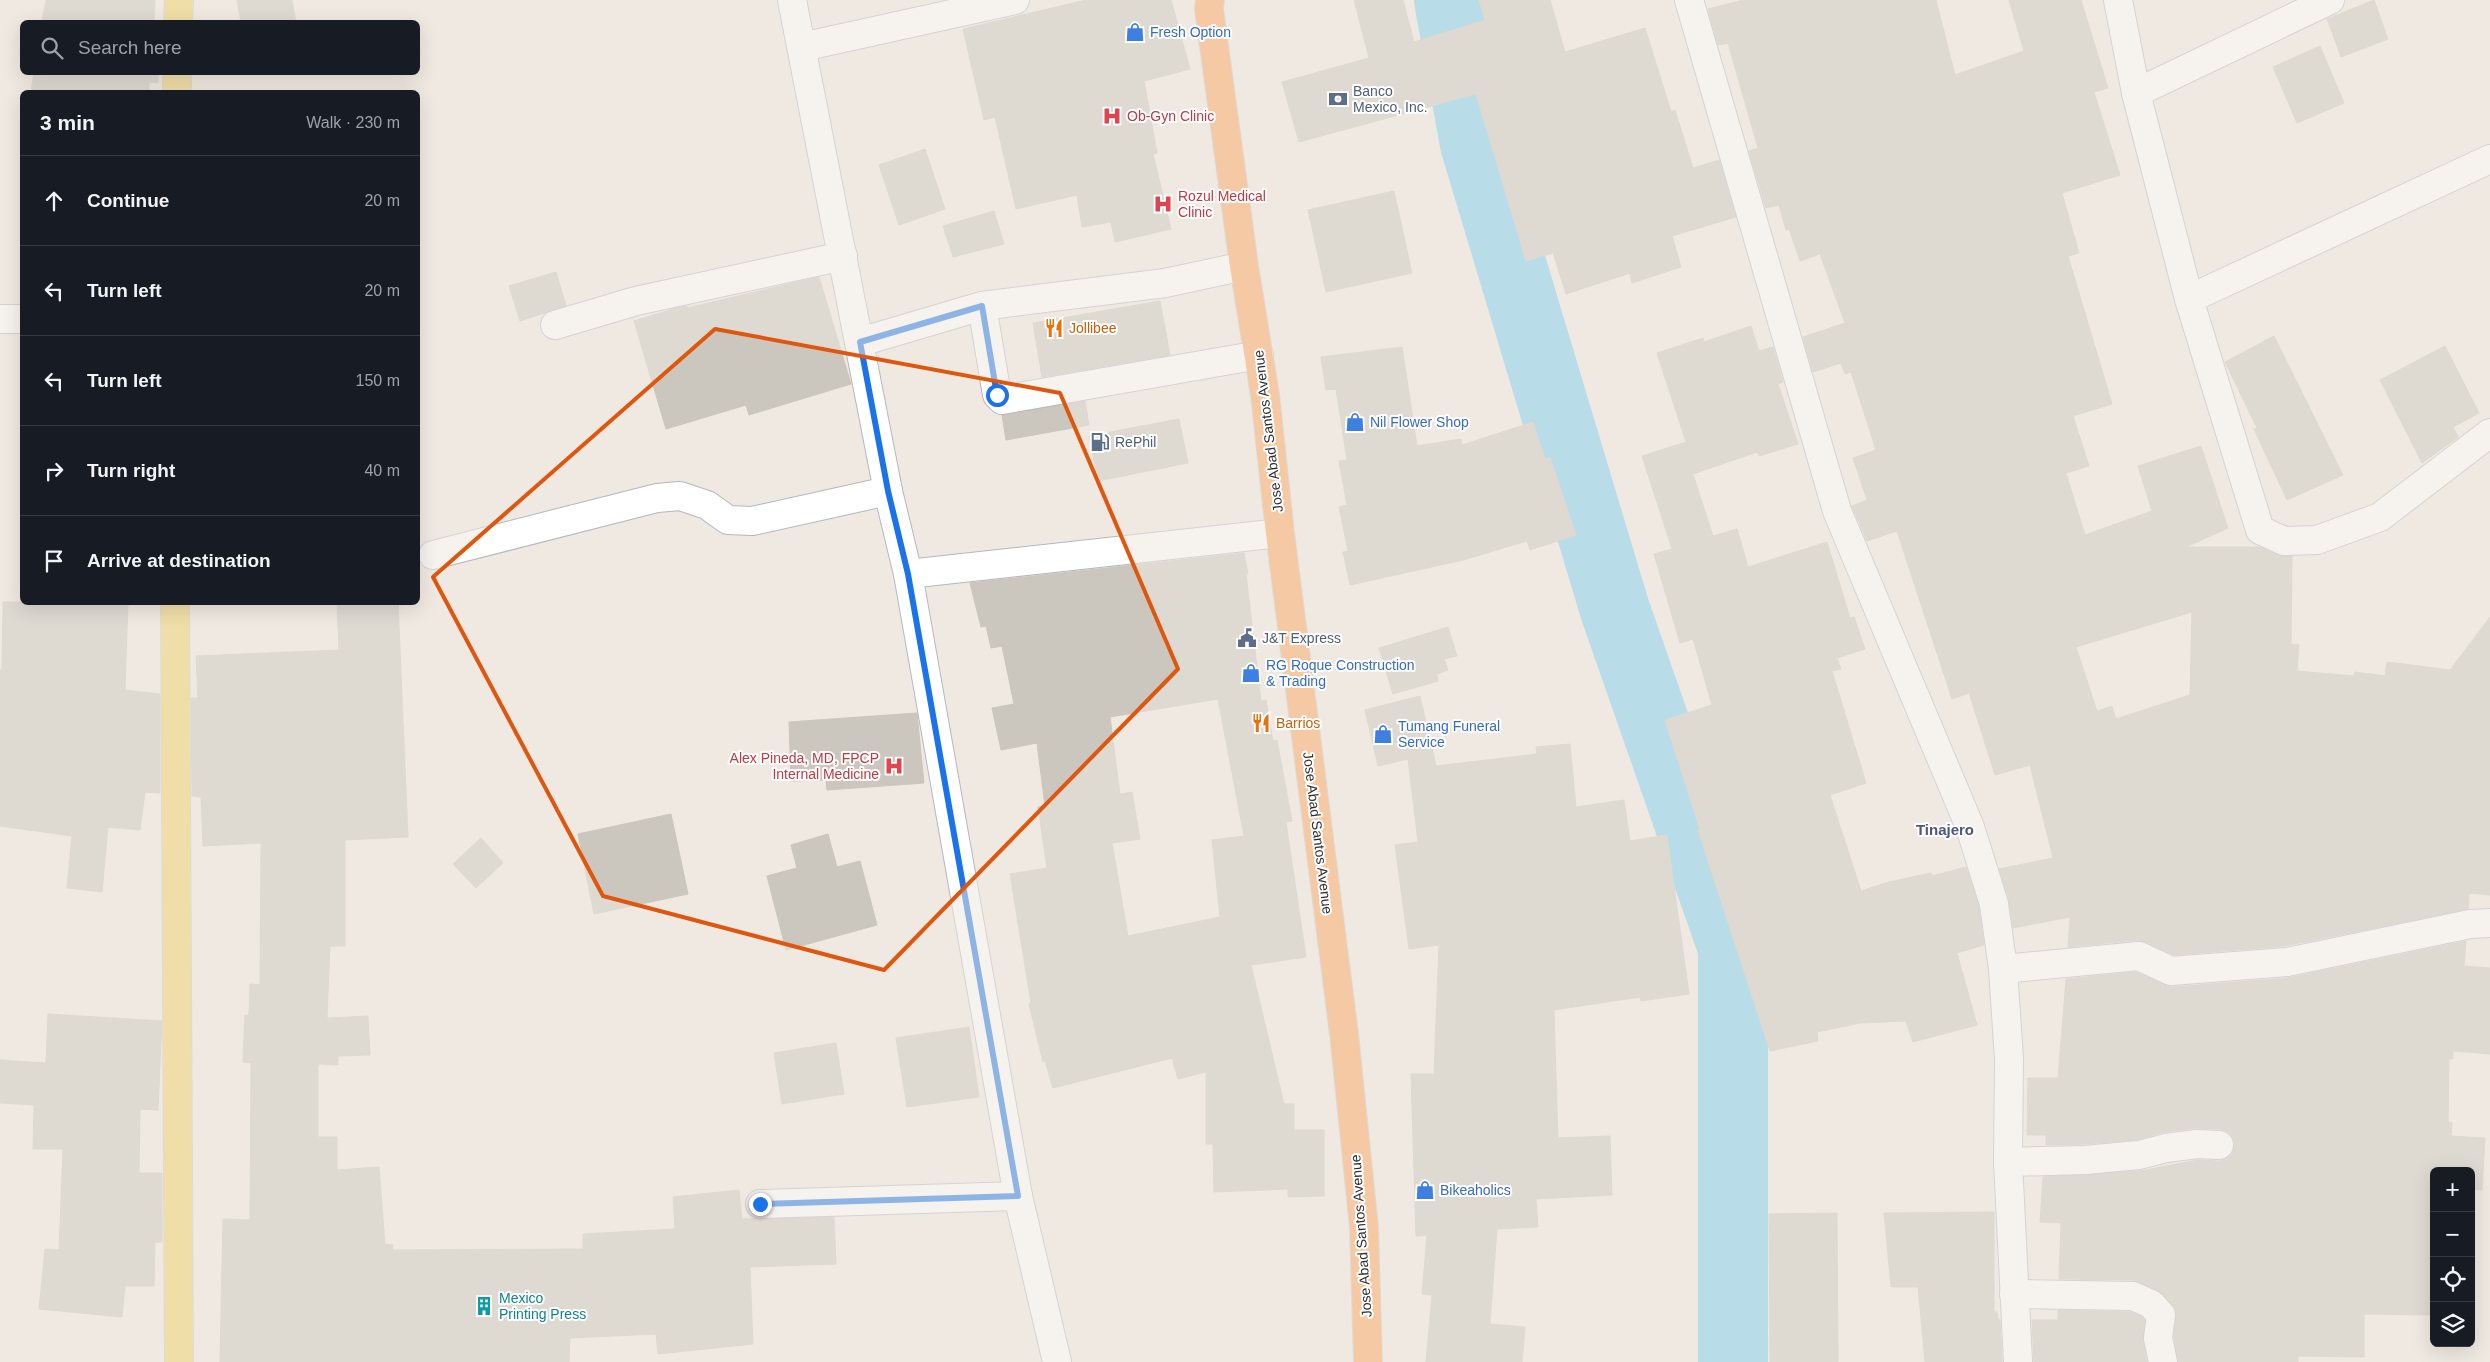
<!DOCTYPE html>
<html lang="en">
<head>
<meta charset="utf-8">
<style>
	:root { --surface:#171b24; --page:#20242c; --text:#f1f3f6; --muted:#9ea1a6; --line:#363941 }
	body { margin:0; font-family:Arial,sans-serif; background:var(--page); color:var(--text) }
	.controls { position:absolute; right:15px; bottom:15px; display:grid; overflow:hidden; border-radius:8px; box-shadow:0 5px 20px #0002 }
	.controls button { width:45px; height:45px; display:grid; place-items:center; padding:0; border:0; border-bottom:1px solid var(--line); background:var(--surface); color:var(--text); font:25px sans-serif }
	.stop { position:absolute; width:15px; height:15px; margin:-11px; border:4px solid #1a73e8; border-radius:50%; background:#fff }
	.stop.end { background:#1a73e8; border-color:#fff; box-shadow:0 1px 5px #0008 }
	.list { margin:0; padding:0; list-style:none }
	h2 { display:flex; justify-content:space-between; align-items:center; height:65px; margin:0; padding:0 20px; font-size:21px }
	h2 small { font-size:16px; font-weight:400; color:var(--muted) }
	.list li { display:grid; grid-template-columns:32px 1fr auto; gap:15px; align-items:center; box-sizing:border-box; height:90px; padding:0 20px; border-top:1px solid var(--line) }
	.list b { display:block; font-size:19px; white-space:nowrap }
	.list em { font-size:16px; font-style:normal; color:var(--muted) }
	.icon { flex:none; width:28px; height:28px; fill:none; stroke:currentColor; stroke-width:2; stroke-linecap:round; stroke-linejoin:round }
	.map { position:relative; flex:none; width:2490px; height:1362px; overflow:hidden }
	.search { position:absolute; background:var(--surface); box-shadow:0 5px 20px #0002; left:20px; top:20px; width:400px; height:55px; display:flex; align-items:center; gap:12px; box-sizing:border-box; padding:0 18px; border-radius:8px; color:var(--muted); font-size:19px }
	.panel { position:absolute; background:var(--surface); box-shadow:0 5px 20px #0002; left:20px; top:90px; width:400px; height:515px; border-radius:8px }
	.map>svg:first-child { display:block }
</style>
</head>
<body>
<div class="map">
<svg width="2490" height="1362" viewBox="0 0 2490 1362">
	<rect width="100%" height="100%" fill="#efe9e1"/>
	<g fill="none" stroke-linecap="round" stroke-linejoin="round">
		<path stroke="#75cff0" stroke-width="70" d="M1449 0 1475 144 1615 610 1733 948V1362"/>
	</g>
	<g fill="#cbc7bf" stroke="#cbc5ba" fill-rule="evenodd">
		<path d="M46 0H155L154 22H42Z"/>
		<path d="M237 0H292L296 22H241Z"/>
		<path d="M1086 0H1171L1190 69 1144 81 1157 153 1153 154 1171 229 1115 242 1111 222 1082 227 1077 195 1016 209 995 117 984 120 963 29Z"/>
		<path d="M1354 0H1403L1414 42 1485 20 1479 0H1550L1565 52 1645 28 1671 112 1675 110 1693 168 1719 160 1736 217 1672 236 1681 267 1632 283 1630 273 1566 294 1553 253 1526 261 1476 94 1299 142 1282 82 1369 58Z"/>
		<path d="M1743 0H1936L1955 75 2024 51 2009 0H2081L2108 88 2094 92 2120 175 2062 193 2079 253 2068 256 2112 404 2073 416 2089 466 2066 473 2085 535 2152 511 2138 466 2201 446 2228 528 2186 547H2260L2278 555 2292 556 2291 644 2299 645 2297 671 2354 676 2355 672 2385 676 2387 662 2450 670 2490 617V895L2469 893 2468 909 2285 946 2174 955 2138 940 2068 947 2070 917 2013 928 2009 900 1999 869 2053 858 2030 765 1995 775 1969 693 1952 699 1897 531 1867 541 1852 506 1867 500 1853 458 1876 450 1851 372 1845 374 1841 363 1813 372 1803 337 1845 323 1820 254 1800 261 1789 229 1786 230 1779 205 1766 208 1749 151 1758 148 1728 43 1718 45 1708 9ZM2192 612 2190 695 2116 719 2112 706 2097 711 2076 647Z"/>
		<path d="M2374 0 2388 39 2341 57 2327 19Z"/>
		<path d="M2320 46 2344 103 2297 123 2273 67Z"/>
		<path d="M34 72H158V83L149 82V92H31Z"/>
		<path d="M925 149 945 209 899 225 879 165Z"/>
		<path d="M1394 191 1412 273 1326 292 1308 210Z"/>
		<path d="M994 211 1004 244 953 257 943 226Z"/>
		<path d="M556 272 566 306 520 321 509 286Z"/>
		<path d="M819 277 851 384 749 415 746 405 666 429 634 321 677 308 687 306V308Z"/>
		<path d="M1160 301 1170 355 1042 377 1033 323Z"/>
		<path d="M1751 326 1759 351 1773 347 1783 382 1778 384 1798 444 1759 456 1757 452 1693 474 1713 536 1737 529 1748 567 1827 542 1850 618 1854 617 1865 649 1837 658 1841 669 1832 671 1866 783 1830 795 1861 891 1889 882 1931 873 1932 876 1966 867 1979 907 1984 945 1957 953 1977 1025 1913 1042 1906 1021 1860 1023 1817 1032 1818 1041 1770 1051 1698 830H1700L1665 720 1712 705 1693 639 1680 643 1654 554 1672 549 1642 456 1686 442 1657 353 1703 338 1704 342Z"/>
		<path d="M2274 336 2343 475 2287 500 2254 429 2257 428 2225 362Z"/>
		<path d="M2445 346 2479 413 2453 427 2458 437 2422 463 2380 380Z"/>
		<path d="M1402 347 1417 446 1461 439 1462 445 1533 422 1545 459 1550 457 1576 535 1530 550 1527 541 1463 560 1350 585 1343 552 1348 551 1339 507 1347 505 1339 461 1347 460 1336 389 1326 390 1321 357Z"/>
		<path d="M1085 401 1089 425 1006 440 1002 415Z"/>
		<path d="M1179 419 1188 463 1098 481 1089 436Z"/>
		<path d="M1244 553 1248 574H1246L1261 701 1266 700 1273 741 1277 740 1292 821 1286 822 1306 957 1251 965 1284 1104H1294V1130H1324V1196L1288 1197V1189L1214 1192 1213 1144H1206V1072L1178 1079 1172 1058 1053 1088 1045 1061 1043 1062 1029 1004 1031 1003 1010 874 1047 868 1038 807 1045 806 1037 743 1001 750 992 708 1014 704 1002 646 991 648 986 626 981 627 970 583ZM1218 699 1244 836 1212 840 1220 917 1128 936 1112 843 1140 839 1132 792 1120 794 1110 717Z"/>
		<path d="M3 602H128L125 690 160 694V793L145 792 140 830 108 827 102 892 67 888 72 836 0 826V670H2Z"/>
		<path d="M337 602H398L408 837 345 840V946H330L327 1018 368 1016 370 1055 338 1056V1065L318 1064V1137H337V1170L379 1167 385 1244 393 1245 392 1250 583 1249V1234L675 1229 673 1197 739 1190 742 1219 834 1217 836 1264 750 1267 753 1344 658 1354 656 1334 570 1338 569 1362H220L223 1219 250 1220 251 1063 243 1062 245 1015H249L250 984 260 985 261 843 203 846 201 797 192 796 191 698H198L196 656 339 650Z"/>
		<path d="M1448 627 1457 656 1444 659 1448 670 1437 674 1438 681 1393 694 1379 648Z"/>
		<path d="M1420 696 1436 766 1537 754 1536 747 1570 744 1576 807 1624 800 1630 841 1667 835 1689 994 1641 1001 1640 997 1554 1010 1558 1138 1610 1136 1612 1195 1536 1199 1538 1227 1497 1229 1490 1324 1525 1327 1522 1362H1426L1432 1295 1422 1294 1427 1235 1416 1236 1411 1074H1434L1439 945 1409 949 1395 845 1418 842 1408 759 1378 766 1365 710Z"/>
		<path d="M917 713 924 783 827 790 826 780 791 781 789 722Z"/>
		<path d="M671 814 688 894 594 914 578 834Z"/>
		<path d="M828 834 837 867 860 861 877 925 786 950 767 876 797 868 791 845Z"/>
		<path d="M481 838 503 863 476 888 453 864Z"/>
		<path d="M2466 941 2464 966 2490 968V1054L2453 1051V1059H2449L2448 1122 2452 1123 2451 1136 2485 1138 2482 1190 2471 1189V1171H2434V1315L2364 1314V1357L2298 1356V1362H2178L2174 1337 2176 1311 2158 1290 2133 1280 2059 1279 2061 1223 2040 1222 2043 1177 2140 1171 2198 1160 2219 1161 2226 1159 2232 1154 2235 1145 2233 1138 2228 1132 2220 1129 2195 1128 2164 1132 2136 1140 2084 1144 2046 1145V1135H2027L2028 1078H2058L2066 979 2136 972 2172 987 2288 978Z"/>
		<path d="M48 1014 162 1021 158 1110 140 1109 139 1173H162V1242H155L154 1286H125L122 1317 39 1309 45 1249 59 1250 63 1149H33L34 1105 0 1103V1060L46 1063Z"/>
		<path d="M969 1027 979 1097 907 1107 896 1038Z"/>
		<path d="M836 1043 844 1094 782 1104 774 1053Z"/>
		<path d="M1994 1212V1312H1997L1998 1320H2000L2002 1362H1925L1918 1287H1891L1884 1213Z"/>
		<path d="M1837 1213 1838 1362H1770L1769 1214Z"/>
		<path d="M2058 1310 2130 1312 2142 1317 2145 1320 2143 1341 2147 1362H2034L2032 1320H2058Z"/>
	</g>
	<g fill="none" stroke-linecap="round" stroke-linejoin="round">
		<g stroke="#b4b7c1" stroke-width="30">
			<g id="minor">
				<path d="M792 0 888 491 908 574 1018 1196 1057 1362"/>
				<path d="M1689 0 1837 511 1970 827 1994 904 2003 969 2009 1059 2008 1162 2018 1362"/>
				<path d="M2118 0 2136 93 2189 299 2260 530 2284 541 2317 540 2380 517 2490 433"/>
				<path d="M802 47 1015 0"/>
				<path d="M2136 93 2330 0"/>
				<path d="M2189 299 2490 159"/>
				<path d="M982 306 997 395 1002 400 1259 355"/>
				<path d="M0 319H22"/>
				<path d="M555 325 636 301 843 256"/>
				<path d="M860 342 982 306 1165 283 1244 266"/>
				<path d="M433 555 657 498 680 496 707 505 728 520 752 521 888 491"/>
				<path d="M908 574 1280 533"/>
				<path d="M2003 969 2139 956 2171 971 2287 962 2470 924 2490 923"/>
				<path d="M2008 1162 2085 1160 2139 1155 2166 1148 2197 1144 2219 1145"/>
				<path d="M760 1204 1018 1196"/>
				<path d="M2014 1294 2133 1296 2151 1304 2161 1315 2158 1338 2163 1362"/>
			</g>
		</g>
		<g stroke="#c9c9c9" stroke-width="30">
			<g id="major">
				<path d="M178 22 179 0"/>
				<path d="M177 92V72"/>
				<path d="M175 602 179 1362"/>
			</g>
		</g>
		<g stroke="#c9c9c9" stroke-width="30">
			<path id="highway" d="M1210 0 1209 9 1244 266 1265 395 1280 533 1344 1034 1364 1227 1368 1362"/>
		</g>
		<use href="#minor" stroke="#fff" stroke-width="28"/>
		<use href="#major" stroke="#f2d163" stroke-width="28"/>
		<use href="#highway" stroke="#ffa35c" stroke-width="28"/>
	</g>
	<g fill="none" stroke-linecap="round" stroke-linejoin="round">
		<path stroke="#1a73e8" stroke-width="6" d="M760 1204 1018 1196 908 574 888 491 860 342 982 306 997 395"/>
	</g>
	<path d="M0 0H2490V1362H0ZM715 329 1060 393 1178 669 884 970 603 896 433 577Z" fill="#efe9e1" fill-opacity=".55" fill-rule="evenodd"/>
	<path fill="none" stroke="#df570e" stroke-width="4" stroke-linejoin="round" d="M715 329 1060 393 1178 669 884 970 603 896 433 577Z"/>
	<defs>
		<g id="shop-bare" transform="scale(1.5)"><path d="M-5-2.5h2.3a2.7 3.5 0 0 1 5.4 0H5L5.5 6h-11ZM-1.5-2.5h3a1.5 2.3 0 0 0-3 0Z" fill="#3f7fe0" stroke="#fff" stroke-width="2.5" paint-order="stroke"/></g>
		<g id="bank-bare" transform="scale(1.5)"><path d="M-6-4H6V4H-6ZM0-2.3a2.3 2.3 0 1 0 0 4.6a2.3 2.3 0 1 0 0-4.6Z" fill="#5c6f8a" stroke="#fff" stroke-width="2.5" paint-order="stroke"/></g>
		<g id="hospital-bare" transform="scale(1.5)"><path d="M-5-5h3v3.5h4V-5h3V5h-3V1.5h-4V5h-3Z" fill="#e0444e" stroke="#fff" stroke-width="2.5" paint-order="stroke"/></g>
		<g id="restaurant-bare" transform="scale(1.5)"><path d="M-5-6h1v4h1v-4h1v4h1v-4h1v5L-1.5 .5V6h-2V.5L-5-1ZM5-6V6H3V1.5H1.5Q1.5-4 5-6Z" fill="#e8710a" stroke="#fff" stroke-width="2.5" paint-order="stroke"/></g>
		<g id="fuel-bare" transform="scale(1.5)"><path d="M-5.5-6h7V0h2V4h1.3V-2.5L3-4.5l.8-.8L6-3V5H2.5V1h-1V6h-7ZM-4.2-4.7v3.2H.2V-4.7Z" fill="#5c6f8a" stroke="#fff" stroke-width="2.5" paint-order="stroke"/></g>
		<g id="civic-bare" transform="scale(1.5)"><path d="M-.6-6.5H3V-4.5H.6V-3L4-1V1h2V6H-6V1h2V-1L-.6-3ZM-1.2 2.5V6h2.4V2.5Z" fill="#5c6f8a" stroke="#fff" stroke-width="2.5" paint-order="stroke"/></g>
		<g id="building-bare" transform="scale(1.5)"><path d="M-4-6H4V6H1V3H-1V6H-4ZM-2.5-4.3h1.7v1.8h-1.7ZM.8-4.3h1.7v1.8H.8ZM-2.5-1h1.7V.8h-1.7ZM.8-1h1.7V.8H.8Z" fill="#0f9aa8" stroke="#fff" stroke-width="2.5" paint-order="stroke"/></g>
	</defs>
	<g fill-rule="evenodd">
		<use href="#shop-bare" x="1135" y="32"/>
		<use href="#bank-bare" x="1338" y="99"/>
		<use href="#hospital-bare" x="1112" y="116"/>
		<use href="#hospital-bare" x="1163" y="204"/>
		<use href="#restaurant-bare" x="1054" y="328"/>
		<use href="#shop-bare" x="1355" y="422"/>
		<use href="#fuel-bare" x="1100" y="442"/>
		<use href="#civic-bare" x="1247" y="638"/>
		<use href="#shop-bare" x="1251" y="673"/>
		<use href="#restaurant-bare" x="1261" y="723"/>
		<use href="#shop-bare" x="1383" y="734"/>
		<use href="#hospital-bare" x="894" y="766"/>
		<use href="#shop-bare" x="1425" y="1190"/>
		<use href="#building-bare" x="484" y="1306"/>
	</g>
	<g text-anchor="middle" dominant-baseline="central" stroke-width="4" stroke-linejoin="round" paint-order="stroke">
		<g font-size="14" fill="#366cbe" stroke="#fff" text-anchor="start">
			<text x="1150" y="32">Fresh Option</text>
			<text x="1370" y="422">Nil Flower Shop</text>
			<text x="1266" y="665">RG Roque Construction<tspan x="1266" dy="16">&amp; Trading</tspan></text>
			<text x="1398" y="726">Tumang Funeral<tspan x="1398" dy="16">Service</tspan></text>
			<text x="1440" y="1190">Bikeaholics</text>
		</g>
		<g font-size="14" fill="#4e5e75" stroke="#fff" text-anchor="start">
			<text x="1353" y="91">Banco<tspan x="1353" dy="16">Mexico, Inc.</tspan></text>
			<text x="1115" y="442">RePhil</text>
			<text x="1262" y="638">J&amp;T Express</text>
		</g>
		<g font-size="14" fill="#be3a42" stroke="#fff" text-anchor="start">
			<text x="1127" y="116">Ob-Gyn Clinic</text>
			<text x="1178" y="196">Rozul Medical<tspan x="1178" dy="16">Clinic</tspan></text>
			<text x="879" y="758" text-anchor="end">Alex Pineda, MD, FPCP<tspan x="879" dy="16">Internal Medicine</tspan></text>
		</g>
		<g font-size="14" fill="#c56008" stroke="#fff" text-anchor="start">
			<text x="1069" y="328">Jollibee</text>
			<text x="1276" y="723">Barrios</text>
		</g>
		<g font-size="14" fill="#2e2e2e" stroke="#fff">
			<text transform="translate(1268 431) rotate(-97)">Jose Abad Santos Avenue</text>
			<text transform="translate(1318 833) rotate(83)">Jose Abad Santos Avenue</text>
			<text transform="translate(1361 1236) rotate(-94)">Jose Abad Santos Avenue</text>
		</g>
		<g font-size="14" fill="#0d838f" stroke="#fff" text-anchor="start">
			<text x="499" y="1298">Mexico<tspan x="499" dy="16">Printing Press</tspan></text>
		</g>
		<g font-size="15" font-weight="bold" fill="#4d5680" stroke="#fff">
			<text x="1945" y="829">Tinajero</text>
		</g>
	</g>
</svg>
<div class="controls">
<button>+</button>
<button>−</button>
<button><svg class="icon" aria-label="locate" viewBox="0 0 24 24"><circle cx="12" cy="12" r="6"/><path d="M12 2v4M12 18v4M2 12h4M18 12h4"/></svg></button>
<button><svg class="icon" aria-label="layers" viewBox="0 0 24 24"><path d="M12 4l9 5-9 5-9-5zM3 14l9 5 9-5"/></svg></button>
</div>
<div class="stop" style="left:997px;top:395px"></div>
<div class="stop end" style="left:760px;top:1204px"></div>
<div class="search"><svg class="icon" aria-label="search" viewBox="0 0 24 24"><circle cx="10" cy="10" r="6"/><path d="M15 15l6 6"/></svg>Search here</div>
<section class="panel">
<h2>3 min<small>Walk · 230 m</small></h2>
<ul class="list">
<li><svg class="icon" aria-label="ahead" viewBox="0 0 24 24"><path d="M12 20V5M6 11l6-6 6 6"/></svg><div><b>Continue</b></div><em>20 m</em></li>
<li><svg class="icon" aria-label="left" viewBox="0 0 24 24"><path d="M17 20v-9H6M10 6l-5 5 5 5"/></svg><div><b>Turn left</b></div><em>20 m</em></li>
<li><svg class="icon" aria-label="left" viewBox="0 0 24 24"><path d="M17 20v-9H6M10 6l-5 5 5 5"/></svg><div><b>Turn left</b></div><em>150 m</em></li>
<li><svg class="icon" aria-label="right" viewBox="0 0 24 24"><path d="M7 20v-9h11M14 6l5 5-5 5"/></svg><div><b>Turn right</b></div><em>40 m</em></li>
<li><svg class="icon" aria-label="arrive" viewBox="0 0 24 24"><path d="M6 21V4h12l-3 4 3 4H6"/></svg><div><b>Arrive at destination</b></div></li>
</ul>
</section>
</div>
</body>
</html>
